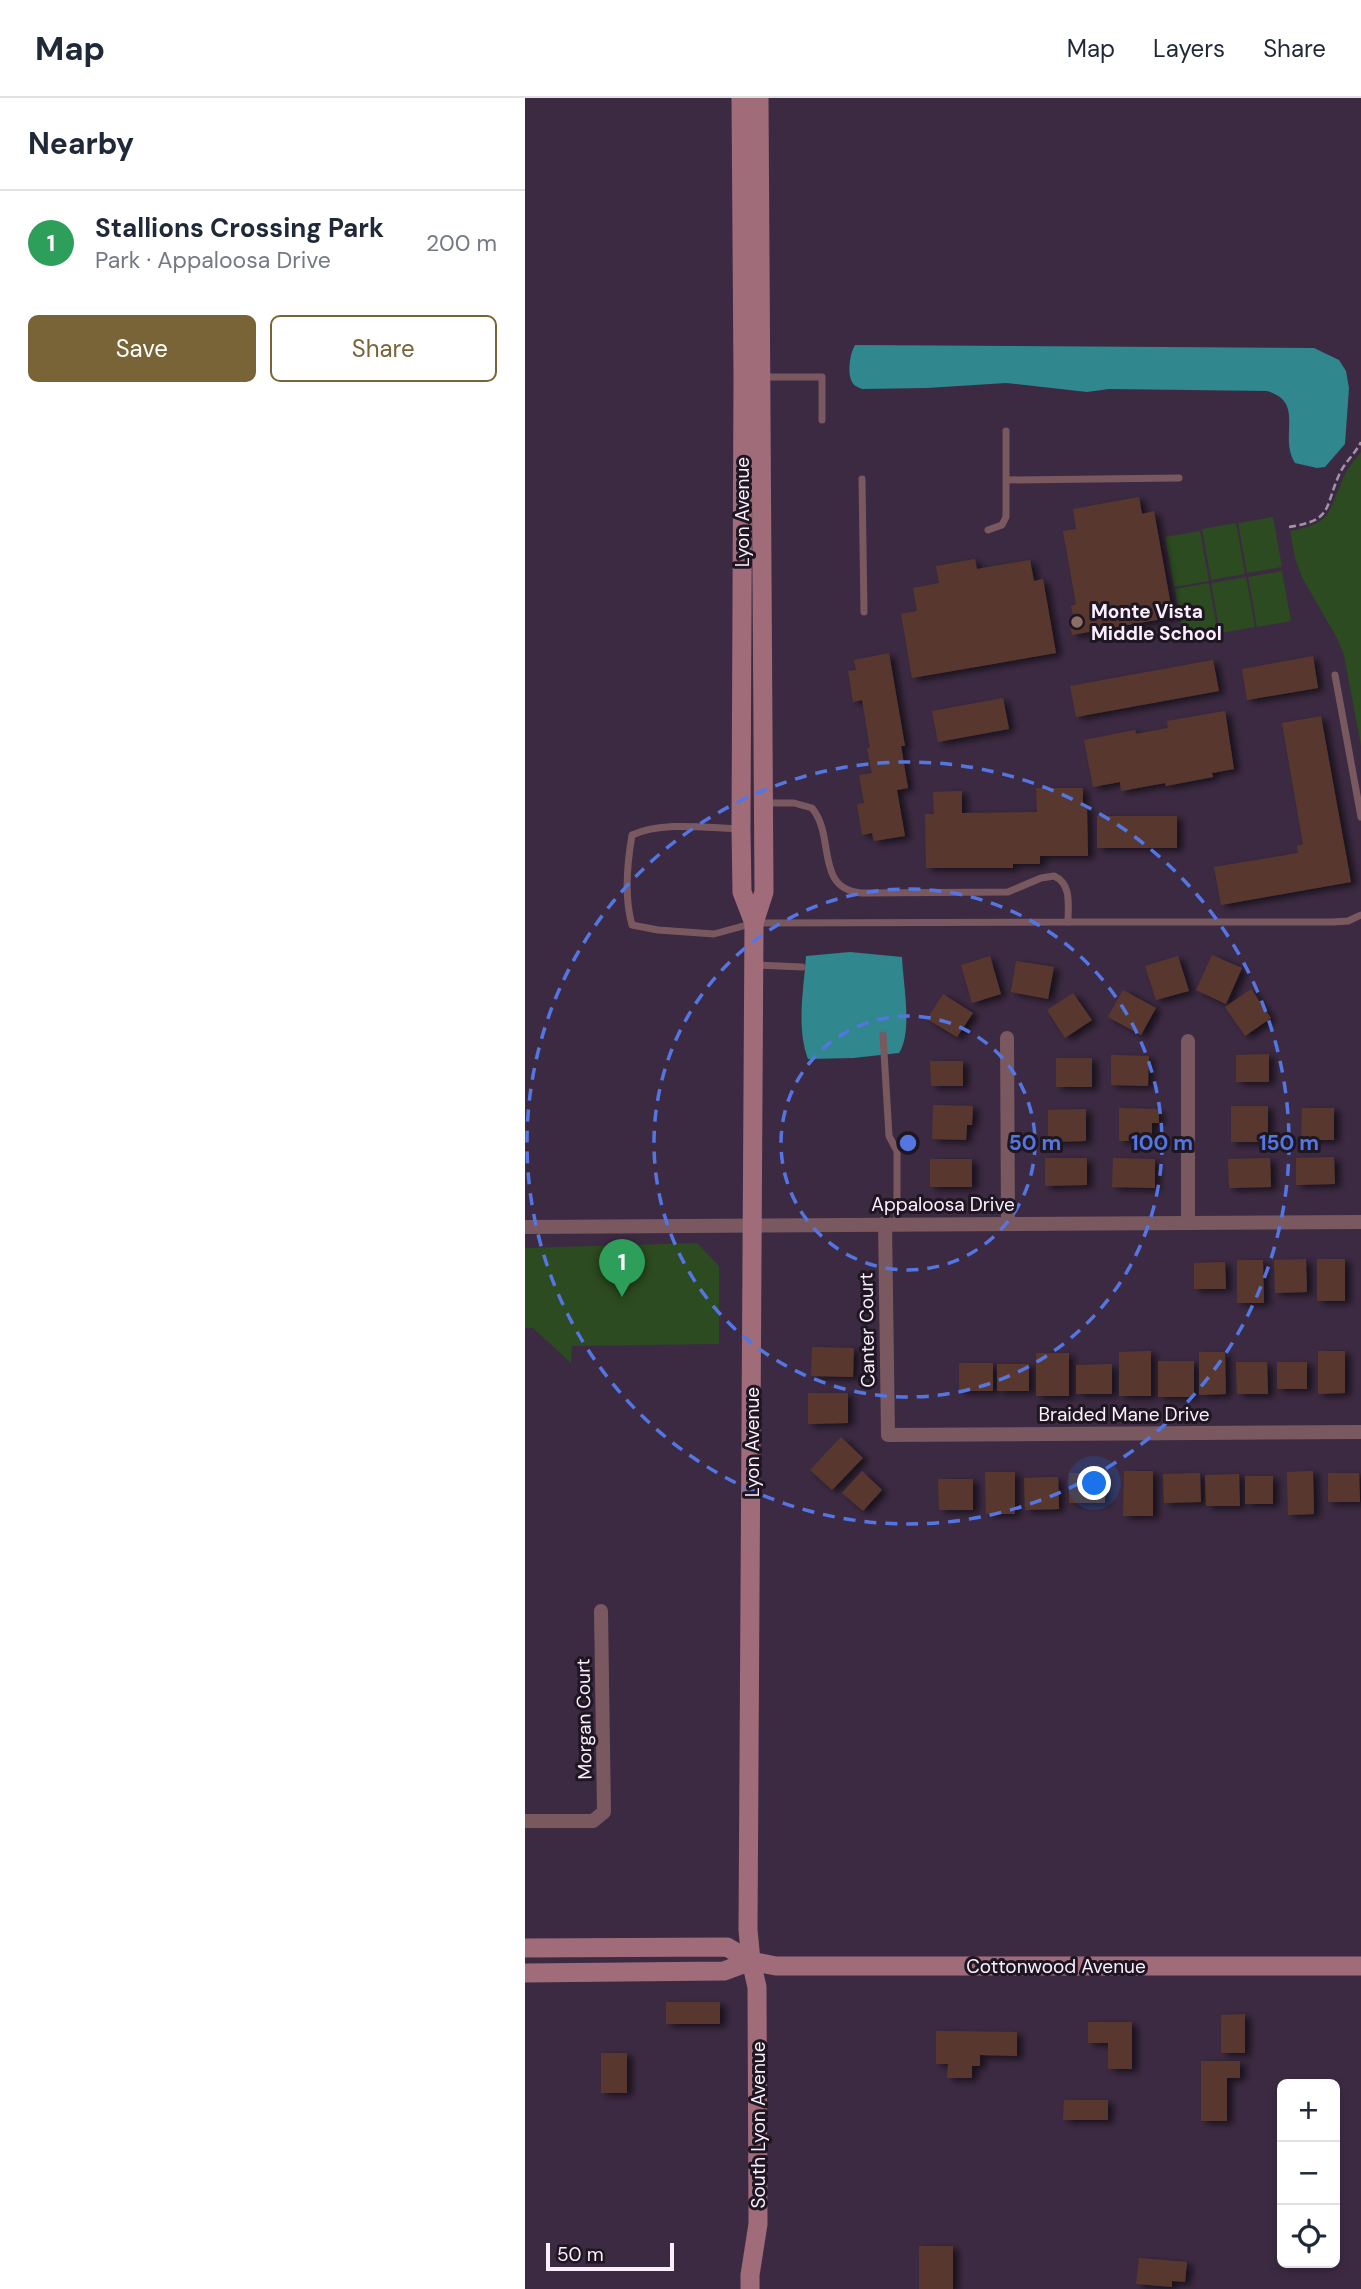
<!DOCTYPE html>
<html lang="en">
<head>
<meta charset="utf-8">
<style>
	:root { --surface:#fff; --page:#f2f2f3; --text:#1f2937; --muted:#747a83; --line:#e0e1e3; --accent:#786436 }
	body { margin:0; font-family:"DM Sans",sans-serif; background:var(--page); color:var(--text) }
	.controls { position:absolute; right:21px; bottom:21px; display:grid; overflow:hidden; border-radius:10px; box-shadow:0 4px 10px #0003 }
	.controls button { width:63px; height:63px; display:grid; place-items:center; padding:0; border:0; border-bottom:2px solid var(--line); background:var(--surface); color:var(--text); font:35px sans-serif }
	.scale { position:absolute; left:21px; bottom:18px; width:128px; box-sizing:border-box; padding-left:7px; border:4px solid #fbefff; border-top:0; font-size:19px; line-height:24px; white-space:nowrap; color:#fbefff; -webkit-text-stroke:5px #1e1621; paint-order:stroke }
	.you { position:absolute; left:570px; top:1386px; width:24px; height:24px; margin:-18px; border:5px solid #fff; border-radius:50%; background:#1a73e8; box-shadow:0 0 0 10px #1a73e833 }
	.badge { display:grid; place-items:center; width:46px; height:46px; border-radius:50%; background:var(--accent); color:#fff; font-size:23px; font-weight:700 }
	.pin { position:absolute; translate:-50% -58px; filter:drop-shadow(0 2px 4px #0008) }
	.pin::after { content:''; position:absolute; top:37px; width:24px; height:21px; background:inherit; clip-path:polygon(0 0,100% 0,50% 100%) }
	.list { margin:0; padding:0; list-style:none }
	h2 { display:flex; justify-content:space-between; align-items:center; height:91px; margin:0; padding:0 28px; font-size:30px }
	h2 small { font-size:23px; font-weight:400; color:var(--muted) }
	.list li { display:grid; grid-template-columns:46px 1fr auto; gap:21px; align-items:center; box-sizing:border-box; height:105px; padding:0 28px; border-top:2px solid var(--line) }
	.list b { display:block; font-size:26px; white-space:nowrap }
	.list p { margin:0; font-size:23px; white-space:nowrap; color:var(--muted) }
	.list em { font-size:23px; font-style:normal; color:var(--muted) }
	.actions { display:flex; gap:14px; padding:21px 28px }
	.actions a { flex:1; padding:16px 0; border:2px solid var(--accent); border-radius:10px; text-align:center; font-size:24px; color:var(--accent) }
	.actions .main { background:var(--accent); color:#fff }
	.icon { flex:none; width:38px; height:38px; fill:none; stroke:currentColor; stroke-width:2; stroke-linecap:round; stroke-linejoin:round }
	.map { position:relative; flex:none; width:836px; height:2191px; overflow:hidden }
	header { display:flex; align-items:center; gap:42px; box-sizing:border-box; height:98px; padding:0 35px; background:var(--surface); border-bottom:2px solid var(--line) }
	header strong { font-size:33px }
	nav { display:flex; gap:38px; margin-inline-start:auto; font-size:24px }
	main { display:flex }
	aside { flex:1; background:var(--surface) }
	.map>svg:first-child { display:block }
</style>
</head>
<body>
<header>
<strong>Map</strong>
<nav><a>Map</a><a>Layers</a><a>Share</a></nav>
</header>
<main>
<aside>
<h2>Nearby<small></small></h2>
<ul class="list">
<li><span class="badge" style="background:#2e9e5b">1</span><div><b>Stallions Crossing Park</b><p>Park · Appaloosa Drive</p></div><em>200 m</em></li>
</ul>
<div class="actions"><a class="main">Save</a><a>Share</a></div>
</aside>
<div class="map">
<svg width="836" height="2191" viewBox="0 0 836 2191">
	<defs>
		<filter id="shadow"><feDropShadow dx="5.5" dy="3" stdDeviation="3.5" flood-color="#0009"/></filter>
	</defs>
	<rect width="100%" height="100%" fill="#3c2a42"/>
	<g fill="#2c4b20">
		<path d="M836 354V648L819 557 812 540 777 479 770 460 765 433C806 425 802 418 817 383 821 372 829 363 836 354Z"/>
		<path d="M748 419 757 469 722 475 713 425Z"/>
		<path d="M711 425 720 476 686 482 677 431Z"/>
		<path d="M675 433 684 483 649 489 640 439Z"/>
		<path d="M757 473 766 523 732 529 723 479Z"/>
		<path d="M721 479 730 529 695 535 686 485Z"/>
		<path d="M684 485 693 535 659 542 650 491Z"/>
		<path d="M172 1145 194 1168V1246L47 1248 46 1265 8 1230H0V1150Z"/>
	</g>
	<g fill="#30878d">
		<path d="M330 247 789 250 814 262 821 273 824 290 820 346 800 369 792 370 770 365C753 338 781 304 742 293L584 291 562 294 481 285 402 290 337 291C333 289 329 288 327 284 322 275 325 255 330 247Z"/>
		<path d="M325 854 377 859C378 885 388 934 374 955L328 960 283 961C271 929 279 890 281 858Z"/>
	</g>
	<g fill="#58392f" filter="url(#shadow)">
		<path d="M614 399 617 416 629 413 648 519 547 537 544 522 549 521 546 508 551 506 538 433 551 431 548 411Z"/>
		<path d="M450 461 452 471 505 462 509 483 518 481 531 555 387 580 376 516 392 513 388 490 414 485 411 468Z"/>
		<path d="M364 555 380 648H376L383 690 372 692 380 738 349 743 347 735 337 737 332 706 339 705 334 677 347 675 342 650H345L337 602 328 604 323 573 331 572 329 562Z"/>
		<path d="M788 558 793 590 722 602 717 571Z"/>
		<path d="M688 562 694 593 551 619 545 588Z"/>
		<path d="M478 600 484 631 413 644 407 613Z"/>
		<path d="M700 613 709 671 687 675 688 679 641 688 640 685 596 693 595 684 568 689 559 642 610 632 611 636 643 630 642 623Z"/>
		<path d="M796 618 826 784 696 807 689 769 773 755 772 748 778 746 757 625Z"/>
		<path d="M511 690H558V709H562L563 758H515V766H488V770H401L400 716H409L408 694 437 693V715L512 714Z"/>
		<rect x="572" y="718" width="80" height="32"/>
		<path d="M687 857 717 870 701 906 671 892Z"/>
		<path d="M465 858 476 896 447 905 436 867Z"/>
		<path d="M653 858 664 893 631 902 620 868Z"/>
		<path d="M491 863 529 869 523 901 486 894Z"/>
		<path d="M726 891 746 920 720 938 700 909Z"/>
		<path d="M598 892 631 910 616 937 583 919Z"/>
		<path d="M548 895 567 922 540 940 522 912Z"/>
		<path d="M418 896 448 915 432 939 402 921Z"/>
		<path d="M744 956V984H711V957Z"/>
		<path d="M586 957 624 958 623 988 586 987Z"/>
		<rect x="531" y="960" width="36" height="29"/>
		<path d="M405 963H438V988H406Z"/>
		<path d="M408 1007 448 1008 447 1027H442L441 1042 407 1041Z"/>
		<rect x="706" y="1008" width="37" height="36"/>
		<path d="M594 1010 634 1011V1025H627V1043H594Z"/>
		<path d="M777 1010H809V1042H776Z"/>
		<path d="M561 1011V1043L523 1044V1012Z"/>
		<path d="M809 1059 810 1086 771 1087V1060Z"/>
		<path d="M520 1060H562V1087L520 1088Z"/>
		<path d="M588 1060 630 1061V1090L587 1089Z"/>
		<path d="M745 1060 746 1089 704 1090 703 1061Z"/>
		<rect x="405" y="1061" width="42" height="28"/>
		<path d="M781 1161 782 1194 750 1195 749 1162Z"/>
		<rect x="792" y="1161" width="28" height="42"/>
		<path d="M712 1162H738L739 1205H712Z"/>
		<path d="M700 1164 701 1191H669V1165Z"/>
		<path d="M287 1249 329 1250 328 1279 286 1278Z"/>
		<path d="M626 1253V1298H594V1254Z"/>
		<path d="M793 1253H820V1295L793 1296Z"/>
		<path d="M674 1254H700L701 1296 674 1297Z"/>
		<rect x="511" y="1255" width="33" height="43"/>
		<rect x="633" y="1263" width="36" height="36"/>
		<path d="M711 1264H742L743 1296H712Z"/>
		<rect x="752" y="1264" width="30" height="27"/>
		<rect x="434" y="1265" width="34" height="28"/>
		<rect x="472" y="1266" width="32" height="27"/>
		<path d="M587 1266V1296H551V1267Z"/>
		<path d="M283 1295H323V1325L283 1326Z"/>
		<path d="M316 1339 338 1360 307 1392 285 1372Z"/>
		<path d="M337 1373 357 1392 338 1413 317 1395Z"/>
		<path d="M599 1373H628V1418H598Z"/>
		<path d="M788 1373 789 1416 763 1417 762 1374Z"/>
		<path d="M460 1374H490V1416H461Z"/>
		<rect x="544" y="1375" width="36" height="30"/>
		<path d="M675 1375 676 1404 639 1405 638 1376Z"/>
		<path d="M803 1375H834L835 1404H803Z"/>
		<path d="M714 1376 715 1408H681L680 1377Z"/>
		<rect x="720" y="1378" width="28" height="28"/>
		<path d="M533 1379 534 1411 500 1412 499 1380Z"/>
		<path d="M413 1381H448V1412H414Z"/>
		<rect x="141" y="1904" width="54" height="22"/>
		<path d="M720 1916V1955H696V1917Z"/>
		<path d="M563 1924H607V1971H583V1945H563Z"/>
		<path d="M411 1933 492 1934V1958L455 1957V1968H447V1980H422L423 1966H411Z"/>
		<rect x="76" y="1955" width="26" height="40"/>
		<path d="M676 1963H715V1980H702V2023H676Z"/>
		<path d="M539 2002H583V2022H538Z"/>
		<rect x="394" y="2148" width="34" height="43"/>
		<path d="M614 2160 662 2164 660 2184 647 2183V2189L611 2186Z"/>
	</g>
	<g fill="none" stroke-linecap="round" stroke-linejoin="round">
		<path stroke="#a293a7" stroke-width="2.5" stroke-dasharray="7 3.5" stroke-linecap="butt" d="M764 429C808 422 799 411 814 377 819 365 830 356 836 344"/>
		<g stroke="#795860" stroke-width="7">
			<path d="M237 279H297V322"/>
			<path d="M337 381 339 514"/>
			<path d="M482 382 654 380"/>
			<path d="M463 432 477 427 481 419V333"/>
			<path d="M810 577 836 719"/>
			<path d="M216 731C182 730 138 723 107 737 102 766 99 799 107 827L133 832 189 836 229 825 543 824C543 807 547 786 529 778L516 780 483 794 337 795C289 791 311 739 287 710L269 705H239"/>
			<path d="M543 824H808L823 823 836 817"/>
			<path d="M229 867 277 869"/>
			<path d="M358 937 364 1038 372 1053V1125"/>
		</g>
		<g stroke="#795860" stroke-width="14">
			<path d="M482 940 483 1125"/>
			<path d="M663 943V1124"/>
			<path d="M360 1125 363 1337 836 1334"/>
			<path d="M0 1129 836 1124"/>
			<path d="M0 1723H68L79 1714 76 1513"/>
		</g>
		<g stroke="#a06c7a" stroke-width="19">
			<path d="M216 0 218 280 216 731 217 794 229 825"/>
			<path d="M0 1850 202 1849 226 1863 251 1868H836"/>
			<path d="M0 1875 199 1873 226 1863"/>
			<path d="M225 2191V2177L233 2126 232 1889 226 1863 223 1832 229 825 239 794 234 0"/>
		</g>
	</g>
	<g fill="none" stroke="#5476e2" stroke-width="3.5" stroke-dasharray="12 9">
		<circle cx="383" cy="1045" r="127"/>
		<circle cx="383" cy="1045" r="254"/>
		<circle cx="383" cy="1045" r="381"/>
	</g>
	<circle fill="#8d6e63" stroke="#1e1621" stroke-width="2.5" cx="552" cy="524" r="7"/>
	<g text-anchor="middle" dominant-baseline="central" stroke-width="6" stroke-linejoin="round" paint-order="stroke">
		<g font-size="19" fill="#fbefff" stroke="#1e1621">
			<text transform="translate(217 414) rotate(-90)">Lyon Avenue</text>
			<text x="418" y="1106">Appaloosa Drive</text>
			<text transform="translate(342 1232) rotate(-91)">Canter Court</text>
			<text x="599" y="1316">Braided Mane Drive</text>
			<text transform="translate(227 1344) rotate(-90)">Lyon Avenue</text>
			<text transform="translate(59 1621) rotate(-91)">Morgan Court</text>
			<text x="531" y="1868">Cottonwood Avenue</text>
			<text transform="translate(233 2027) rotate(-90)">South Lyon Avenue</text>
		</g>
		<g font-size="19" font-weight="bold" fill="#fbefff" stroke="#1e1621" text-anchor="start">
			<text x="566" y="513">Monte Vista<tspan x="566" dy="22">Middle School</tspan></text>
		</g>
	</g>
	<circle cx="383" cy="1045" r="10" fill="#5476e2" stroke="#1e1621" stroke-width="3.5"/>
	<g font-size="21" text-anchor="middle" font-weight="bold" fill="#5476e2" stroke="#1e1621" stroke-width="6" stroke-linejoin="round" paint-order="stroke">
		<text x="510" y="1052">50 m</text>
		<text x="637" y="1052">100 m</text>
		<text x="764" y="1052">150 m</text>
	</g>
</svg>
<div class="controls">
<button>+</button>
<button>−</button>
<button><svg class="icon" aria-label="locate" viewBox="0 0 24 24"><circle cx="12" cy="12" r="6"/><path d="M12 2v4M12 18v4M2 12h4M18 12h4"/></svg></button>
</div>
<div class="scale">50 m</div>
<div class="you"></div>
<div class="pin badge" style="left:97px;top:1199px;background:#2e9e5b">1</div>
</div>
</main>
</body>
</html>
